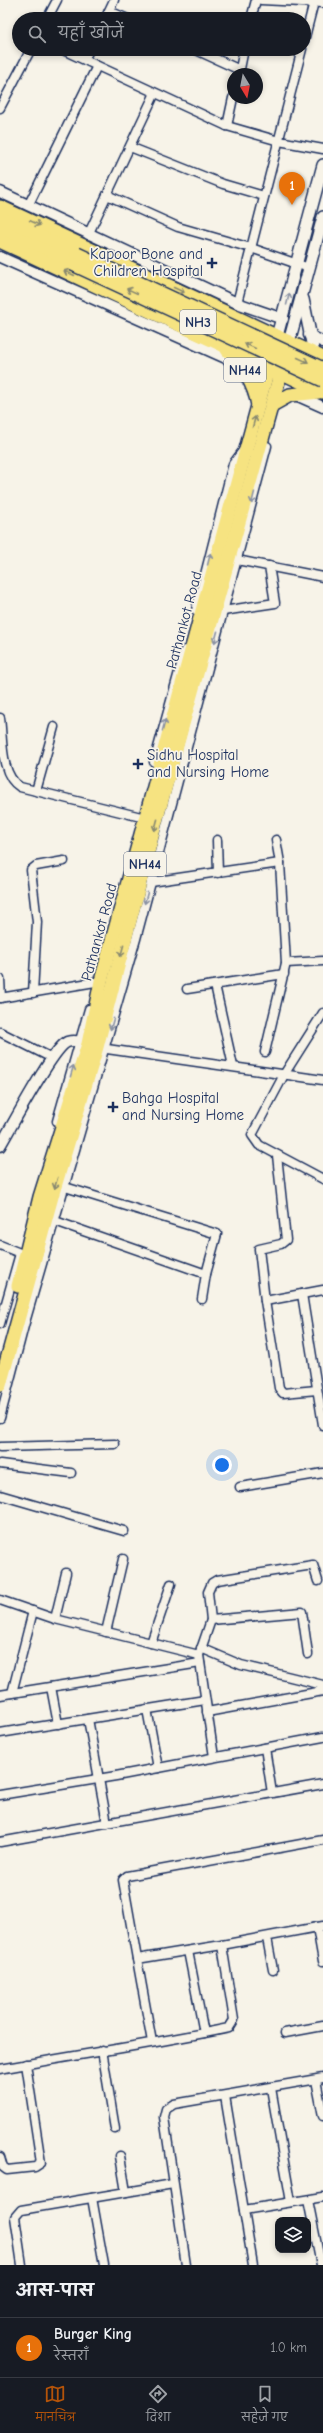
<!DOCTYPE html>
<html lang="hi">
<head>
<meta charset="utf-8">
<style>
	:root { --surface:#171b24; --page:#242831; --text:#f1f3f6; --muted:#9ea1a6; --line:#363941; --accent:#b45309 }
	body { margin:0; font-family:"Comic Neue","Playpen Sans Deva",sans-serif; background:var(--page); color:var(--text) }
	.controls { position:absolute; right:12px; bottom:12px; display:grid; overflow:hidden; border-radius:8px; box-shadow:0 2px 6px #0003 }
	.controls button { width:36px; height:36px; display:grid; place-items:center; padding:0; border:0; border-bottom:1px solid var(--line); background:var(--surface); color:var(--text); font:20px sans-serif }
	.compass { position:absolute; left:227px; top:68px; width:36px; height:36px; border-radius:50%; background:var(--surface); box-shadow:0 2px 6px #0003; rotate:170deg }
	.you { position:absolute; left:222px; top:1465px; width:14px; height:14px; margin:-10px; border:3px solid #fff; border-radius:50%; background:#1a73e8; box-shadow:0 0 0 6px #1a73e833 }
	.badge { display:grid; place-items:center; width:26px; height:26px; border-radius:50%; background:var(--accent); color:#fff; font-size:13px; font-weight:700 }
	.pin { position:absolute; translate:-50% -33px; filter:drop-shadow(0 1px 2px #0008) }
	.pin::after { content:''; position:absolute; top:21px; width:14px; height:12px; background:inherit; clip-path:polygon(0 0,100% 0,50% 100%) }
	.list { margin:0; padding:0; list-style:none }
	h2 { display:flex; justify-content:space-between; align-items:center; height:52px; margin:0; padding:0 16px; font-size:17px }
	h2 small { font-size:13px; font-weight:400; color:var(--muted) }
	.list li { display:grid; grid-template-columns:26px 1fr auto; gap:12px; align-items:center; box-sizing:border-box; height:60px; padding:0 16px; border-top:1px solid var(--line) }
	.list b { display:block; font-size:15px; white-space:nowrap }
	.list p { margin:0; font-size:13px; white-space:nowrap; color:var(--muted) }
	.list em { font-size:13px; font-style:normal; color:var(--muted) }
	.icon { flex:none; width:22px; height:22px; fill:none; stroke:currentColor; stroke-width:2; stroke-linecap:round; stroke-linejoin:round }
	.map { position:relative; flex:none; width:323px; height:2265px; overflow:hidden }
	.search { position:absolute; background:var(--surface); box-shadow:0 2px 6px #0003; left:12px; right:12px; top:12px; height:44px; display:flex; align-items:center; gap:10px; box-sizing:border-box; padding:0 14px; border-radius:22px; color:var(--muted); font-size:15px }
	.sheet { height:112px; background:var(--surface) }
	nav { display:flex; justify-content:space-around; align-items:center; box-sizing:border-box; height:56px; border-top:1px solid var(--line); background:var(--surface); font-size:11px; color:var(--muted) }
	nav a { display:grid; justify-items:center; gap:2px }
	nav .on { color:var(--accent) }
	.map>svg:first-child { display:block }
</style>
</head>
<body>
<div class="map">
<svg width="323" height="2265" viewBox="0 0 323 2265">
	<rect width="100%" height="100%" fill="#f7f3e8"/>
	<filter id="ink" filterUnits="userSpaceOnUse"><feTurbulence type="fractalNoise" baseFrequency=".025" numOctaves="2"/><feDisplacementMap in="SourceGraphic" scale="8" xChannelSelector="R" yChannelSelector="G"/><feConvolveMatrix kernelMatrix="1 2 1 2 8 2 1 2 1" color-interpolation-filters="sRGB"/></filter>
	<g filter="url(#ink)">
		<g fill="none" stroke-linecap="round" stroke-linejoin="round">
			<g stroke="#1b2f5e" stroke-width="11">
				<g id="minor">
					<path d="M261 0 323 3"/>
					<path d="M109 11 128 19"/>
					<path d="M47 19 57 0"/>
					<path d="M105 19 114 0"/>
					<path d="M251 19 256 0"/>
					<path d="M304 41 314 2"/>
					<path d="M61 49 227 126 279 141 323 149"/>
					<path d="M194 49 240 70"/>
					<path d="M84 59 90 49"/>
					<path d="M239 74 244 49"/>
					<path d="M0 108 31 49"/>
					<path d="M227 126 233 98"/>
					<path d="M130 147 223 184 264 196"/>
					<path d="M107 195 178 227 251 248 309 268"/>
					<path d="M28 206 97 66"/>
					<path d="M88 235 155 93"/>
					<path d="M237 303 302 49"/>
					<path d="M237 560 323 577"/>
					<path d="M196 610 233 464 245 448"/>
					<path d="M223 611 275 603 269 566"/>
					<path d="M0 718C3 739 0 775 20 787L141 817"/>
					<path d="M154 762 185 650"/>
					<path d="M36 791 54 727"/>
					<path d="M217 840 218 873"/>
					<path d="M276 840 280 863"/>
					<path d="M151 882 280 863 286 963 265 1052"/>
					<path d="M286 963 323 961"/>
					<path d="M0 979 1 998"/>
					<path d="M215 985 233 1066"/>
					<path d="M187 989 284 974"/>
					<path d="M33 993 37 922 31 870 36 866 64 861"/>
					<path d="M0 998 101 981"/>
					<path d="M323 1013 285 1073 252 1135 259 1145 323 1179"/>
					<path d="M0 1032 52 1058"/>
					<path d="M100 1048 323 1080"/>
					<path d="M57 1121 89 1009"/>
					<path d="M277 1155 286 1240 281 1244 259 1249 265 1301 279 1388 283 1393 317 1390"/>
					<path d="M65 1187 217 1234 206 1274 202 1299"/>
					<path d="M55 1221 206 1274"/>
					<path d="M0 1245 20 1253"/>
					<path d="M302 1294 323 1425"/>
					<path d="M265 1301 323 1290"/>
					<path d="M0 1324 19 1257"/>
					<path d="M0 1418 24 1326 136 939 267 446"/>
					<path d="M0 1447 115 1444"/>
					<path d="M0 1464 71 1473"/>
					<path d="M240 1487 323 1473"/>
					<path d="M0 1495 124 1531"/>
					<path d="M0 1600 55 1619 199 1655"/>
					<path d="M55 1619 66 1573"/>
					<path d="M211 1620 302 1612 308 1654"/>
					<path d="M106 1632 123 1559"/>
					<path d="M151 1643 171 1584"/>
					<path d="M201 1648 241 1665 323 1685"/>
					<path d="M51 1687 58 1724"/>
					<path d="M12 1693 33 1611"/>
					<path d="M0 1695 200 1663"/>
					<path d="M147 1709 158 1768"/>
					<path d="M207 1712 323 1691"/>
					<path d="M88 1719 107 1823"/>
					<path d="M0 1733 205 1700"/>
					<path d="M265 1748 272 1793"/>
					<path d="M214 1757 199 1655 211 1620 208 1592 212 1583 217 1580 313 1565 318 1581"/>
					<path d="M0 1795 116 1776 323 1737"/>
					<path d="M0 1842 323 1784"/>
					<path d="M317 1927 323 1961"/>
					<path d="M267 1938 273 1970"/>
					<path d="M222 1945 323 1926"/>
					<path d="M188 1951 204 2033"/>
					<path d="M137 1959 123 1880 127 1876 323 1840"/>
					<path d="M285 2033 323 2026"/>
					<path d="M102 2050 115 2129"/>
					<path d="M0 2069C76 2055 153 2044 229 2028L234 2020 222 1945 137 1959 152 2042"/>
					<path d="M316 2080 323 2116"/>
					<path d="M271 2088 291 2202"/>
					<path d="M225 2096 253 2265"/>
					<path d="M120 2156 126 2192"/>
					<path d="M0 2157 3 2167 7 2170 35 2167 41 2163 26 2064"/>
					<path d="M92 2198 104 2265"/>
					<path d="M308 2200 321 2265"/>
					<path d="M244 2210 323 2197"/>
					<path d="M22 2265 15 2217 21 2210 173 2184"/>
					<path d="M186 2265 164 2117 166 2109 174 2104 323 2078"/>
				</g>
			</g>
			<g stroke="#1b2f5e" stroke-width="13">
				<g id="tertiary">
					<path d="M0 192 237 303 283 319"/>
					<path d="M0 257 237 363"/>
					<path d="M309 335 323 342"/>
					<path d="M296 395 323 407"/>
					<path d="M0 1146C11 1128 52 1049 67 1042 76 1039 86 1043 94 1046"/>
				</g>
			</g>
			<g stroke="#1b2f5e" stroke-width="14">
				<g id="secondary">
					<path d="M303 299 314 353"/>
					<path d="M277 336 323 165"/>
					<path d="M289 342 323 217"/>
				</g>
			</g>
			<g stroke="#1b2f5e" stroke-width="16">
				<g id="trunk">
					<path d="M0 207 323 358"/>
					<path d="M0 218 77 254"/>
					<path d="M0 230 73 264"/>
					<path d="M0 241 323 392"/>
					<path d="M227 350C243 366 254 383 258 405"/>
					<path d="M272 405 290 395 319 392"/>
					<path d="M18 1286 40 1197 88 1044 101 981 277 336"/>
					<path d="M0 1385 53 1193 97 1047 155 825 289 342"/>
				</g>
			</g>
			<use href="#minor" stroke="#f7f3e8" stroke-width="8"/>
			<use href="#tertiary" stroke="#f7f3e8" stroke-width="10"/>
			<use href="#secondary" stroke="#f7f3e8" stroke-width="11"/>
			<use href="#trunk" stroke="#f6e381" stroke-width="13"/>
			<g stroke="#1b2f5e" stroke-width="16" stroke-linecap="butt">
				<g id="trunk-bridge">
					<path d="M77 254 323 369"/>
					<path d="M73 264 323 380"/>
				</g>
			</g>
			<use href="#trunk-bridge" stroke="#f6e381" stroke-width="13"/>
		</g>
		<defs><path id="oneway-shaft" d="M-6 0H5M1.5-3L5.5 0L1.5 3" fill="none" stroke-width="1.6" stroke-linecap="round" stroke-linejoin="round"/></defs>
		<g stroke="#888970">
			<use href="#oneway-shaft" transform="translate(35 223) rotate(25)"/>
			<use href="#oneway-shaft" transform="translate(69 273) rotate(-155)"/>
			<use href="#oneway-shaft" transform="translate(179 290) rotate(25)"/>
			<use href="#oneway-shaft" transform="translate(132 291) rotate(-155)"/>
			<use href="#oneway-shaft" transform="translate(250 346) rotate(-155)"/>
			<use href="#oneway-shaft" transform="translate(303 360) rotate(25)"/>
			<use href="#oneway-shaft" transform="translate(254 422) rotate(-75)"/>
			<use href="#oneway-shaft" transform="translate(156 825) rotate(105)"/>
			<use href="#oneway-shaft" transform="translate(122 951) rotate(105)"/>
			<use href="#oneway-shaft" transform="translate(56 1183) rotate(107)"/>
		</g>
		<g stroke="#8991a3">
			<use href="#oneway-shaft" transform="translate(288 299) rotate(-76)"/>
			<use href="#oneway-shaft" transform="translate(253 498) rotate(104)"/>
			<use href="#oneway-shaft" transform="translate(209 559) rotate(-76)"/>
			<use href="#oneway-shaft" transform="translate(216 637) rotate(105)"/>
			<use href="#oneway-shaft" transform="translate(164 725) rotate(-75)"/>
			<use href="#oneway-shaft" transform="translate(146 898) rotate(105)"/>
			<use href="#oneway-shaft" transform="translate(112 1024) rotate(106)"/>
			<use href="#oneway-shaft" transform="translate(72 1071) rotate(-74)"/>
		</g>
	</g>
	<g fill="#1b2f5e" stroke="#f7f3e8" stroke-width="1.5">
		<path d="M210 257h4v4h4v4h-4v4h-4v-4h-4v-4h4z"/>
		<path d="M136 758h4v4h4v4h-4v4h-4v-4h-4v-4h4z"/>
		<path d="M111 1101h4v4h4v4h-4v4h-4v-4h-4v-4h4z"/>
	</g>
	<g text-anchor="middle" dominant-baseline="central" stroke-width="3.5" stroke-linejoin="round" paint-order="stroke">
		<g fill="#f7f3e8" stroke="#5d6a87" stroke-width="1">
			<rect x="180" y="310" width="36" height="24" rx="3"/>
			<rect x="224" y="358" width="42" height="24" rx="3"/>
			<rect x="124" y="852" width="42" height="24" rx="3"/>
		</g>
		<g font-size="14" font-weight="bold" fill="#1b2f5e">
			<text x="198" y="322">NH3</text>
			<text x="245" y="370">NH44</text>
			<text x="145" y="864">NH44</text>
		</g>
		<g font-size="15" fill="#1b2f5e" stroke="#f7f3e8" text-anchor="start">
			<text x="203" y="254" text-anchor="end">Kapoor Bone and<tspan x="203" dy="17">Children Hospital</tspan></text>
			<text x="147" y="755">Sidhu Hospital<tspan x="147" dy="17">and Nursing Home</tspan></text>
			<text x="122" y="1098">Bahga Hospital<tspan x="122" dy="17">and Nursing Home</tspan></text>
		</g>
		<g font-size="15" fill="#1b2f5e" stroke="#f7f3e8">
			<text transform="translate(184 620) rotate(-75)">Pathankot Road</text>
			<text transform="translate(99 932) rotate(-75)">Pathankot Road</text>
		</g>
	</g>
</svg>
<div class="controls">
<button><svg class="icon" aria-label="layers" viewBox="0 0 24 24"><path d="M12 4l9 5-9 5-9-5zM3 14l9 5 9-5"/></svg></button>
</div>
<svg class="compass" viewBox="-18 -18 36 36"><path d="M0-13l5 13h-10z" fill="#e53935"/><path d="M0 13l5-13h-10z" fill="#9ea1a6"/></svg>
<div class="you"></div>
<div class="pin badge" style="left:292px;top:205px;background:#e8710a">1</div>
<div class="search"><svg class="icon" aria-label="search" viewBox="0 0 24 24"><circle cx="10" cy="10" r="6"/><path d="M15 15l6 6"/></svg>यहाँ खोजें</div>
</div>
<section class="sheet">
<h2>आस-पास<small></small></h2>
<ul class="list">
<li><span class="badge" style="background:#e8710a">1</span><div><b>Burger King</b><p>रेस्तराँ</p></div><em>1.0 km</em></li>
</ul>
</section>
<nav>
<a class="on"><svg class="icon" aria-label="map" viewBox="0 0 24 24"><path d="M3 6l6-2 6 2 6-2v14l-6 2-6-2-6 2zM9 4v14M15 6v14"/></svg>मानचित्र</a>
<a><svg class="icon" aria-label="directions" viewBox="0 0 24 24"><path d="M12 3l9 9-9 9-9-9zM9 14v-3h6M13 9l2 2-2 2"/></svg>दिशा</a>
<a><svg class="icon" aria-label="saved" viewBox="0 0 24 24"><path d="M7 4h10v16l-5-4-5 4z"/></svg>सहेजे गए</a>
</nav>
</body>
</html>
